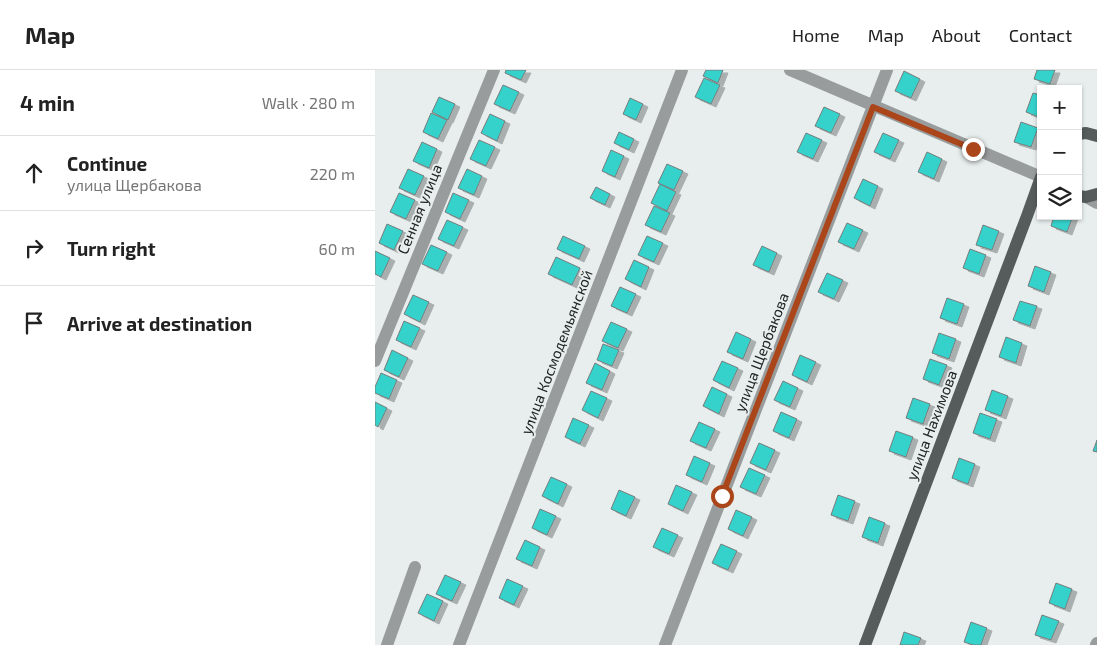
<!DOCTYPE html>
<html lang="en">
<head>
<meta charset="utf-8">
<style>
	:root { --surface:#fff; --page:#f6f6f6; --text:#222; --muted:#767676; --line:#e0e0e0 }
	body { margin:0; font-family:"Exo 2",sans-serif; background:var(--page); color:var(--text) }
	.controls { position:absolute; right:15px; top:15px; display:grid; overflow:hidden; border-radius:0px; box-shadow:0 1px 4px #0004 }
	.controls button { width:45px; height:45px; display:grid; place-items:center; padding:0; border:0; border-bottom:1px solid var(--line); background:var(--surface); color:var(--text); font:25px sans-serif }
	.stop { position:absolute; width:15px; height:15px; margin:-11px; border:4px solid #ab451a; border-radius:50%; background:#fff }
	.stop.end { background:#ab451a; border-color:#fff; box-shadow:0 1px 5px #0008 }
	.list { margin:0; padding:0; list-style:none }
	h2 { display:flex; justify-content:space-between; align-items:center; height:65px; margin:0; padding:0 20px; font-size:21px }
	h2 small { font-size:16px; font-weight:400; color:var(--muted) }
	.list li { display:grid; grid-template-columns:32px 1fr auto; gap:15px; align-items:center; box-sizing:border-box; height:75px; padding:0 20px; border-top:1px solid var(--line) }
	.list b { display:block; font-size:19px; white-space:nowrap }
	.list p { margin:0; font-size:16px; white-space:nowrap; color:var(--muted) }
	.list em { font-size:16px; font-style:normal; color:var(--muted) }
	.icon { flex:none; width:28px; height:28px; fill:none; stroke:currentColor; stroke-width:2; stroke-linecap:round; stroke-linejoin:round }
	.map { position:relative; flex:none; width:722px; height:575px; overflow:hidden }
	header { display:flex; align-items:center; gap:30px; box-sizing:border-box; height:70px; padding:0 25px; background:var(--surface); border-bottom:1px solid var(--line) }
	header strong { font-size:24px }
	nav { display:flex; gap:28px; margin-inline-start:auto; font-size:18px }
	main { display:flex }
	aside { flex:1; background:var(--surface) }
	.map>svg:first-child { display:block }
</style>
</head>
<body>
<header>
<strong>Map</strong>
<nav><a>Home</a><a>Map</a><a>About</a><a>Contact</a></nav>
</header>
<main>
<aside>
<h2>4 min<small>Walk · 280 m</small></h2>
<ul class="list">
<li><svg class="icon" aria-label="ahead" viewBox="0 0 24 24"><path d="M12 20V5M6 11l6-6 6 6"/></svg><div><b>Continue</b><p>улица Щербакова</p></div><em>220 m</em></li>
<li><svg class="icon" aria-label="right" viewBox="0 0 24 24"><path d="M7 20v-9h11M14 6l5 5-5 5"/></svg><div><b>Turn right</b></div><em>60 m</em></li>
<li><svg class="icon" aria-label="arrive" viewBox="0 0 24 24"><path d="M6 21V4h12l-3 4 3 4H6"/></svg><div><b>Arrive at destination</b></div></li>
</ul>
</aside>
<div class="map">
<svg width="722" height="575" viewBox="0 0 722 575">
	<defs>
		<filter id="shadow"><feDropShadow dx="5" dy="3" stdDeviation="0" flood-color="#0004"/></filter>
	</defs>
	<rect width="100%" height="100%" fill="#e7eeed"/>
	<g fill="#35d2cc" stroke="#767c7c" filter="url(#shadow)">
		<path d="M131 0H151L146 10 130 3Z"/>
		<path d="M331 0H348L343 13 328 6Z"/>
		<path d="M662 0H680L675 14 659 9Z"/>
		<path d="M529 1 545 9 536 28 520 21Z"/>
		<path d="M329 8 345 15 336 34 320 27Z"/>
		<path d="M128 15 144 22 135 41 119 34Z"/>
		<path d="M658 23 666 25V48L651 42Z"/>
		<path d="M64 27 80 34 73 50 57 42Z"/>
		<path d="M255 28 268 34 261 50 248 44Z"/>
		<path d="M449 37 465 44 456 63 440 56Z"/>
		<path d="M56 43 72 50 63 69 48 62Z"/>
		<path d="M115 44 130 51 122 71 106 63Z"/>
		<path d="M646 52 663 58 656 77 639 72Z"/>
		<path d="M244 62 259 69 254 80 239 73Z"/>
		<path d="M431 63 447 70 438 89 422 82Z"/>
		<path d="M508 63 524 70 515 89 499 82Z"/>
		<path d="M104 70 120 77 111 96 95 89Z"/>
		<path d="M47 72 62 79 54 98 38 91Z"/>
		<path d="M236 80 249 86 240 107 227 101Z"/>
		<path d="M552 82 567 89 559 109 543 102Z"/>
		<path d="M292 94 308 101 299 120 283 113Z"/>
		<path d="M33 99 49 106 40 125 24 118Z"/>
		<path d="M92 99 107 106 99 125 83 118Z"/>
		<path d="M488 109 503 116 495 136 479 128Z"/>
		<path d="M285 114 301 122 292 141 276 133Z"/>
		<path d="M221 117 235 124 230 135 215 128Z"/>
		<path d="M24 123 40 130 31 149 15 142Z"/>
		<path d="M78 123 94 130 85 149 70 142Z"/>
		<path d="M279 136 295 143 286 162 270 155Z"/>
		<path d="M679 146H698L692 162 676 156Z"/>
		<path d="M72 150 88 157 79 176 63 169Z"/>
		<path d="M472 153 488 160 479 179 463 172Z"/>
		<path d="M12 154 28 161 19 180 4 173Z"/>
		<path d="M608 155 624 161 617 180 601 175Z"/>
		<path d="M188 166 210 176 204 189 182 179Z"/>
		<path d="M272 166 288 173 279 192 263 185Z"/>
		<path d="M56 175 72 182 63 201 47 194Z"/>
		<path d="M387 176 402 183 394 202 378 195Z"/>
		<path d="M595 179 611 185 604 204 588 198Z"/>
		<path d="M0 181 15 188 6 207 0 204Z"/>
		<path d="M181 187 205 198 197 215 173 204Z"/>
		<path d="M259 190 274 197 266 217 250 209Z"/>
		<path d="M660 196 676 202 669 222 653 216Z"/>
		<path d="M452 203 468 210 459 229 443 222Z"/>
		<path d="M245 217 261 224 252 243 236 236Z"/>
		<path d="M38 225 54 232 45 252 29 244Z"/>
		<path d="M572 228 589 234 582 254 565 248Z"/>
		<path d="M645 231 662 236 655 256 638 250Z"/>
		<path d="M29 251 45 258 36 277 21 270Z"/>
		<path d="M236 252 252 259 243 278 227 271Z"/>
		<path d="M361 262 376 269 368 289 352 282Z"/>
		<path d="M564 263 581 269 574 289 557 283Z"/>
		<path d="M631 267 647 273 641 293 624 287Z"/>
		<path d="M228 274 244 280 237 296 222 290Z"/>
		<path d="M17 280 33 288 24 307 9 300Z"/>
		<path d="M425 285 441 292 432 312 417 305Z"/>
		<path d="M555 289 572 295 564 315 548 309Z"/>
		<path d="M347 291 363 298 354 318 338 310Z"/>
		<path d="M220 293 235 301 227 320 211 313Z"/>
		<path d="M6 303 22 310 14 329 0 323V317Z"/>
		<path d="M408 311 423 318 415 337 399 330Z"/>
		<path d="M337 317 352 324 344 344 328 336Z"/>
		<path d="M617 320 633 326 626 346 610 340Z"/>
		<path d="M216 321 232 328 223 348 207 340Z"/>
		<path d="M538 328 555 334 548 354 531 348Z"/>
		<path d="M0 332 12 338 3 357 0 355Z"/>
		<path d="M406 342 422 349 414 368 398 361Z"/>
		<path d="M605 343 622 349 615 369 598 363Z"/>
		<path d="M198 348 214 355 205 374 190 367Z"/>
		<path d="M324 352 340 359 331 378 315 371Z"/>
		<path d="M521 361 538 367 531 387 514 381Z"/>
		<path d="M722 370V382L718 381Z"/>
		<path d="M384 373 400 380 391 400 375 393Z"/>
		<path d="M319 386 335 393 327 412 311 405Z"/>
		<path d="M584 388 600 394 593 414 577 408Z"/>
		<path d="M374 398 390 405 381 424 365 417Z"/>
		<path d="M176 407 192 414 183 434 167 426Z"/>
		<path d="M301 415 317 422 308 441 293 434Z"/>
		<path d="M244 420 260 427 251 446 236 439Z"/>
		<path d="M463 425 480 431 473 451 456 445Z"/>
		<path d="M165 439 181 446 172 465 157 458Z"/>
		<path d="M361 440 377 447 368 466 353 459Z"/>
		<path d="M494 447 510 453 503 473 487 467Z"/>
		<path d="M287 458 303 465 294 484 278 477Z"/>
		<path d="M150 470 165 477 157 496 141 489Z"/>
		<path d="M346 474 362 481 353 500 337 493Z"/>
		<path d="M70 505 86 512 77 531 61 524Z"/>
		<path d="M132 509 148 516 139 535 124 528Z"/>
		<path d="M681 513 697 519 690 539 674 533Z"/>
		<path d="M52 524 68 531 59 551 43 543Z"/>
		<path d="M667 545 684 551 676 570 660 565Z"/>
		<path d="M596 552 612 558 606 575H598L589 572Z"/>
		<path d="M529 562 546 568 543 575H525Z"/>
	</g>
	<g fill="none" stroke-linecap="round" stroke-linejoin="round">
		<g stroke="#999c9c" stroke-width="12">
			<path d="M415 0 666 107"/>
			<path d="M711 127 722 133"/>
			<path d="M0 291 119 0"/>
			<path d="M12 575 40 497"/>
			<path d="M84 575 307 0"/>
			<path d="M290 575 512 0"/>
			<path d="M721 575 722 573"/>
		</g>
		<g stroke="#565b5b" stroke-width="12">
			<path d="M703 64 711 63 722 66"/>
			<path d="M703 126 711 127 722 124"/>
			<path d="M490 575 652 146 666 107"/>
		</g>
	</g>
	<g fill="none" stroke-linecap="round" stroke-linejoin="round">
		<path stroke="#ab451a" stroke-width="6" d="M347 426 498 37 598 79"/>
	</g>
	<g text-anchor="middle" dominant-baseline="central" stroke-width="4" stroke-linejoin="round" paint-order="stroke">
		<g font-size="15" fill="#212424" stroke="#e7eeed">
			<text transform="translate(44 139) rotate(-68)">Сенная улица</text>
			<text transform="translate(181 282) rotate(-69)">улица Космодемьянской</text>
			<text transform="translate(386 282) rotate(-69)">улица Щербакова</text>
			<text transform="translate(556 355) rotate(-69)">улица Нахимова</text>
		</g>
	</g>
</svg>
<div class="controls">
<button>+</button>
<button>−</button>
<button><svg class="icon" aria-label="layers" viewBox="0 0 24 24"><path d="M12 4l9 5-9 5-9-5zM3 14l9 5 9-5"/></svg></button>
</div>
<div class="stop" style="left:347px;top:426px"></div>
<div class="stop end" style="left:598px;top:79px"></div>
</div>
</main>
</body>
</html>
